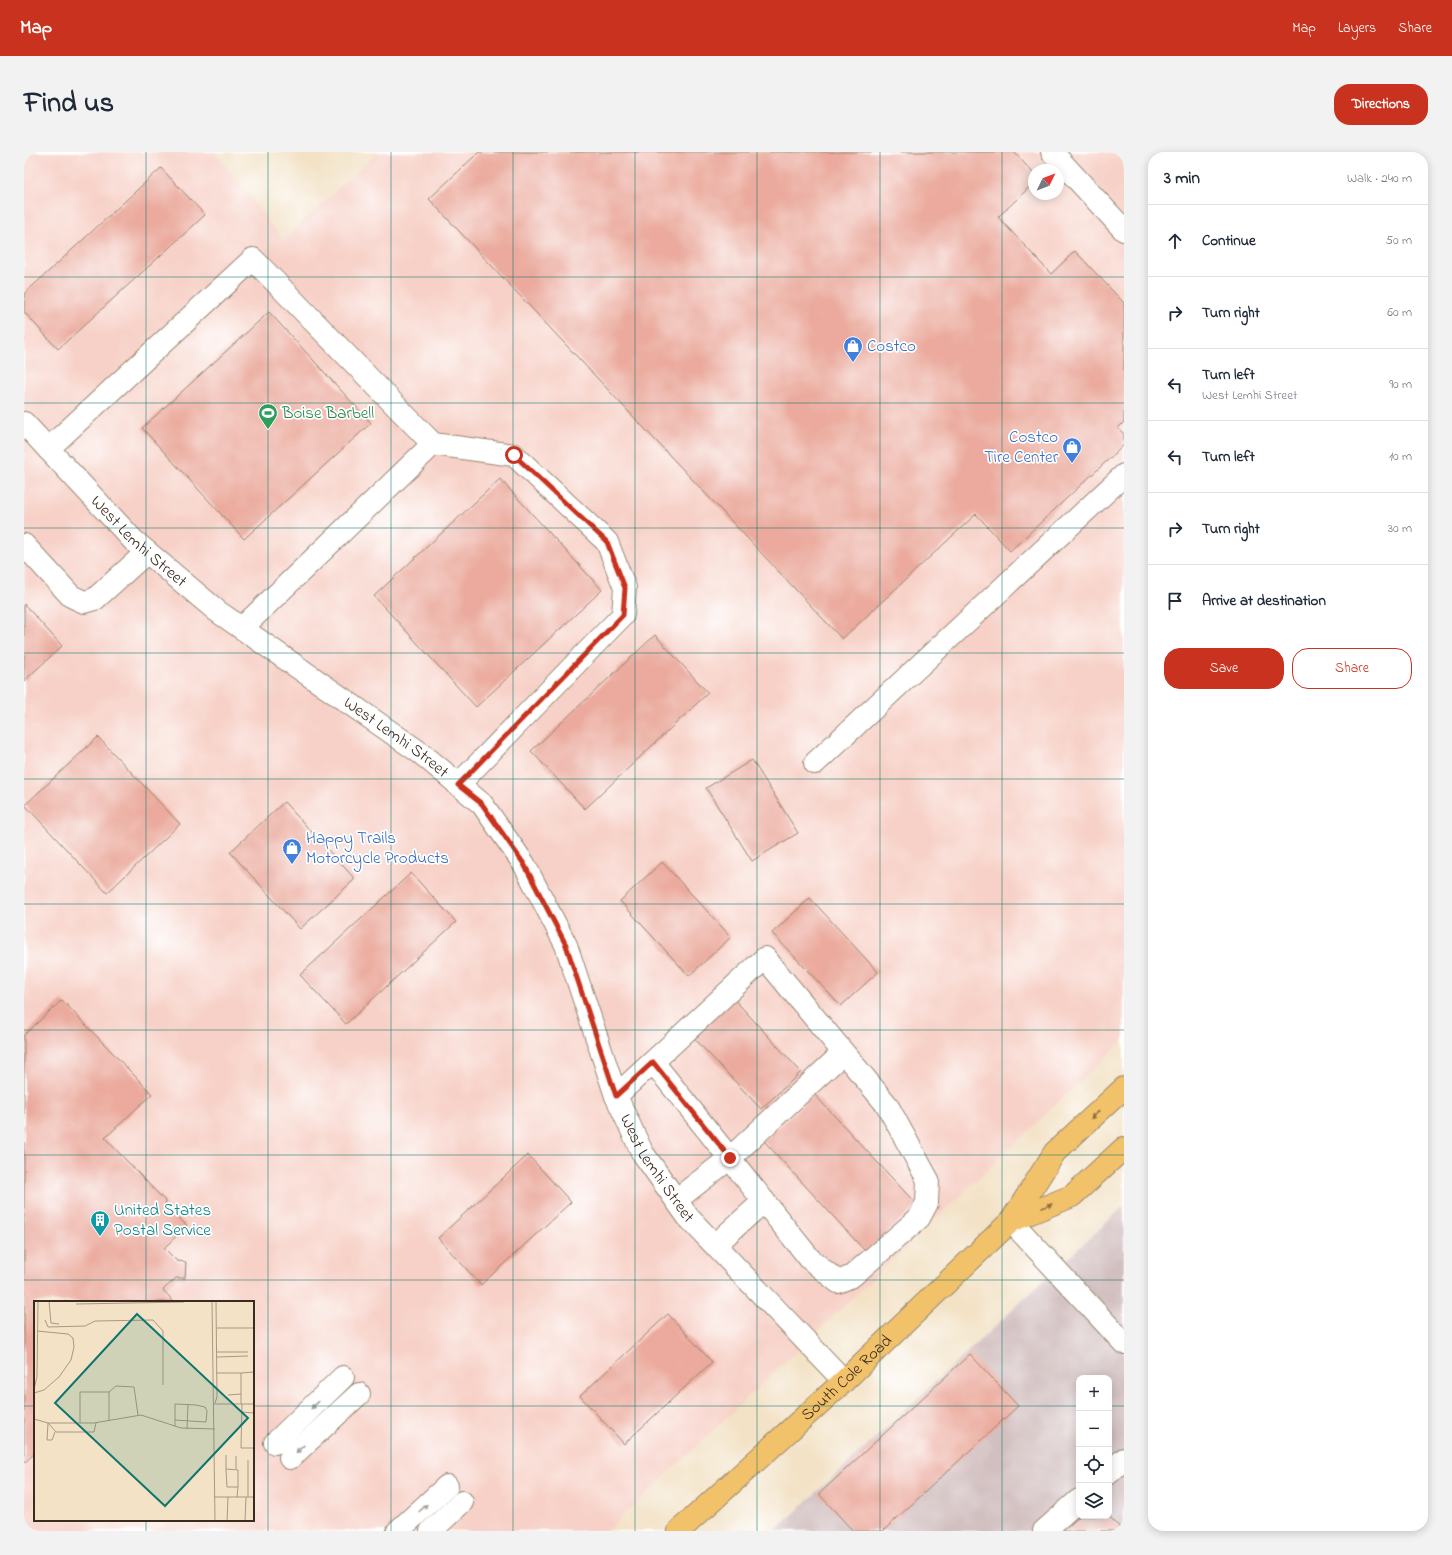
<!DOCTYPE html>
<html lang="en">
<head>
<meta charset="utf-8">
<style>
	:root { --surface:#fff; --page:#f2f2f3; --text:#1f2937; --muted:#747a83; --line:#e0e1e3; --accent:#c8321e }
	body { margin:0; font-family:"Indie Flower",sans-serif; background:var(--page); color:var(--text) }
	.controls { position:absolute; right:12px; bottom:12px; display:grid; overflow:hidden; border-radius:8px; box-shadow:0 2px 10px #0003 }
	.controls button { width:36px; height:36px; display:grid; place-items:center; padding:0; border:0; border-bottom:1px solid var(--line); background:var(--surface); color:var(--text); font:20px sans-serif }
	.compass { position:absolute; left:1004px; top:12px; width:36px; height:36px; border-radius:50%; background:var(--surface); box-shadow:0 2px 10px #0003; rotate:47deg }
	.stop { position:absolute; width:12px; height:12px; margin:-9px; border:3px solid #c8321e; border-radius:50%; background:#fff }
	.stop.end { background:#c8321e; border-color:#fff; box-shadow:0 1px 4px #0008 }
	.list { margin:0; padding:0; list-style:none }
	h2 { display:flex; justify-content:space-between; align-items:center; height:52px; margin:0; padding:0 16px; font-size:17px }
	h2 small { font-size:13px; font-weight:400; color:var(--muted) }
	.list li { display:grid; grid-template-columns:26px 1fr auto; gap:12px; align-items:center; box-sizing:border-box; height:72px; padding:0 16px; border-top:1px solid var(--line) }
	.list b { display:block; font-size:15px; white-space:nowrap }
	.list p { margin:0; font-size:13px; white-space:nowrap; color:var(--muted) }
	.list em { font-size:13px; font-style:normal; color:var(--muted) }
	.actions { display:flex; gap:8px; padding:12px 16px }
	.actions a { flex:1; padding:9px 0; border:1px solid var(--accent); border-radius:16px; text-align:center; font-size:14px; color:var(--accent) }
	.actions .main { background:var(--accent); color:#fff }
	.icon { flex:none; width:22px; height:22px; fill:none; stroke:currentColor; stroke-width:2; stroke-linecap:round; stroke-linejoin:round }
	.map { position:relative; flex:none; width:1100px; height:1379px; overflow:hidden; border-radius:16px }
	header { display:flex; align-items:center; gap:24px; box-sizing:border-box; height:56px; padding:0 20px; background:var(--accent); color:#fff }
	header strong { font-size:19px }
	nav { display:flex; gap:22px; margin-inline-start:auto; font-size:14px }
	.intro { display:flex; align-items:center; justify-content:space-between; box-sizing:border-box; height:96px; padding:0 24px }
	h1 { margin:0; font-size:28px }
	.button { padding:10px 18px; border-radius:16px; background:var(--accent); color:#fff; font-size:14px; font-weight:700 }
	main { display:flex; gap:24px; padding:0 24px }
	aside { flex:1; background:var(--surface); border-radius:16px; box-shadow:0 2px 10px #0003 }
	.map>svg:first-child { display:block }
</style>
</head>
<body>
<header>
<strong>Map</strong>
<nav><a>Map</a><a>Layers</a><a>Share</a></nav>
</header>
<div class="intro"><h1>Find us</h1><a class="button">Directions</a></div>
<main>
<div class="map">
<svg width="1100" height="1379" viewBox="0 0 1100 1379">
	<rect width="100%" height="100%" fill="#fff"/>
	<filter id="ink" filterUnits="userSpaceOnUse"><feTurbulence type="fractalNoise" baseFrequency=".025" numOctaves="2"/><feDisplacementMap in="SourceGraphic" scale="8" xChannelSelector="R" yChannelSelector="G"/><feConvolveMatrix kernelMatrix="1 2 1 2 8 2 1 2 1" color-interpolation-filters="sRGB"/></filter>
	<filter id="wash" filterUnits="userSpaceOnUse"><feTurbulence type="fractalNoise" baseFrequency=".012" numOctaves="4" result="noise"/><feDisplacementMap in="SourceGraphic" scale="16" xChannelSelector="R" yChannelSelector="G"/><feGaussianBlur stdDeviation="0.9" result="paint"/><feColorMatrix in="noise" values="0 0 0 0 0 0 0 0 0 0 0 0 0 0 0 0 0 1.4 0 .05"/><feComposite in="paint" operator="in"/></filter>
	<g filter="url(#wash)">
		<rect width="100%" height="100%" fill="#f3e2c6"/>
		<path fill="#f7d1c7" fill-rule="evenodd" d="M0 0H191L259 88 354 0H1100V888L583 1379H0ZM1010 18H1034V42H1010ZM11 1150H229V1368H11Z"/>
		<path fill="#d2bfc0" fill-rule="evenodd" d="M1100 1054V1379H751ZM1055 1226H1085V1364H1055Z"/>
		<g id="blocks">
			<g fill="#ebaa9d">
				<path d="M455 0H990L1010 22V31L974 65 1027 122 1051 99 1100 151V270L1094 276 1100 282V293L986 399 952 362 818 487 405 47Z"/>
				<path d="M137 16 181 63 34 197 0 160V142Z"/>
				<path d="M245 160 347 271 220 387 118 276Z"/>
				<path d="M476 327 578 438 452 555 350 444Z"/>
				<path d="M0 452 38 494 0 529Z"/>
				<path d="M631 483 684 541 561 657 507 599Z"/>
				<path d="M74 585 156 672 83 741 1 653Z"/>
				<path d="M728 608 774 681 728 709 682 636Z"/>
				<path d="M260 650 331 727 276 777 206 700Z"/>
				<path d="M638 710 707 785 665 824 596 749Z"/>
				<path d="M387 721 432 770 322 872 276 823Z"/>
				<path d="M786 746 854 820 817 854 748 781Z"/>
				<path d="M709 846 777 920 737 957 668 884Z"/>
				<path d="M38 848 128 942 81 986 142 1050 141 1052 163 1074 140 1096 153 1109 162 1110 161 1126H152L139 1138 150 1150H11V1301L0 1311V883Z"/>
				<path d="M790 942 893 1053 842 1100 740 989Z"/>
				<path d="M504 1003 547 1050 457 1133 414 1086Z"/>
				<path d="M644 1162 688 1210 600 1292 556 1244Z"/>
				<path d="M946 1202 994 1254 859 1379H829L795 1342Z"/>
				<path d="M1056 1364H1085L1099 1379H1039Z"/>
			</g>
		</g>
	</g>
	<g filter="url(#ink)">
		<use href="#blocks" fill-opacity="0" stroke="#978672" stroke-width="1"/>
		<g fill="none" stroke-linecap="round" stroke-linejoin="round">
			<g stroke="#978672" stroke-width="24">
				<g id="minor">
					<path d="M1028 0 1100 78"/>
					<path id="s1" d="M0 271 110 389 193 459 398 602 458 652 500 712 542 793 592 944 618 1000 664 1065 820 1229"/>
					<path d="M409 292 490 303 583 390 601 436 599 463 434 633"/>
					<path d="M24 297 229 107 409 292 218 476"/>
					<path d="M0 393 47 444 60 450 71 447 123 400"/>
					<path d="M791 611 1100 323"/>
					<path d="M592 944 741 806 863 953 904 1028 903 1051 895 1066 828 1124 814 1130 786 1107 629 910"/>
					<path d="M652 1048 706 1006 819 901"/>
					<path d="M987 1069 1100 1191"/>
					<path d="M691 1093 740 1049"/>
					<path d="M251 1291 319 1225"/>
					<path d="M266 1306 335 1242"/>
					<path d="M1085 1321 1100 1307"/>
					<path d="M374 1379 423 1334"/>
					<path d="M407 1379 438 1350"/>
					<path d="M1020 1379 1055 1348"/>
				</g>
			</g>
			<g stroke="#978672" stroke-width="24">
				<g id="major">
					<path d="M987 1069 1048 1044 1100 996"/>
					<path id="s2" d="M655 1379 820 1229 987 1069 1031 1000 1100 936"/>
				</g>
			</g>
			<use href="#minor" stroke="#fff" stroke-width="22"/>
			<use href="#major" stroke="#f2c26a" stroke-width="22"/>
		</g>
		<defs><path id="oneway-solid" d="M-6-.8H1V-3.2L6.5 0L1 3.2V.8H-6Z"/></defs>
		<g fill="#8d6e40">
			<use href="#oneway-solid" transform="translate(1071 963) rotate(137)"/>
			<use href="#oneway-solid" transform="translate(1023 1054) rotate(-22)"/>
		</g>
		<g fill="#a79f9a">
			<use href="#oneway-solid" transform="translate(291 1253) rotate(136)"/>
			<use href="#oneway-solid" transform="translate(276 1297) rotate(137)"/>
			<use href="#oneway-solid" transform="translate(399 1356) rotate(-42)"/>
		</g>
	</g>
	<g fill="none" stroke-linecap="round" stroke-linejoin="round" filter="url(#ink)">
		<path stroke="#c8321e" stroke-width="5" d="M490 303 583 390 601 436 599 463 434 633 458 652 500 712 542 793 592 944 629 910 706 1006"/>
	</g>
	<path fill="none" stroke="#0f766e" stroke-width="1" stroke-opacity="0.55" d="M122 0V1150M244 0V1379M367 0V1379M489 0V1379M611 0V1379M733 0V1379M856 0V1379M978 0V1379M0 125H1100M0 251H1100M0 376H1100M0 501H1100M0 627H1100M0 752H1100M0 878H1100M0 1003H1100M0 1128H1100M0 1254H11M229 1254H1055M1085 1254H1100M122 1368V1379"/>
	<defs>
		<g id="shop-pin" transform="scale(1)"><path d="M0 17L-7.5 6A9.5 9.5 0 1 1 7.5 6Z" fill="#3f7fe0" stroke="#fff"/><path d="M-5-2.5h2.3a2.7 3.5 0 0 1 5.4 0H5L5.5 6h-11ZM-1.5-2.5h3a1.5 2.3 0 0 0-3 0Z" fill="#fff"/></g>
		<g id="stadium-pin" transform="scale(1)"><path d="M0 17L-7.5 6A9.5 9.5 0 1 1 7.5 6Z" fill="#2e9e5b" stroke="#fff"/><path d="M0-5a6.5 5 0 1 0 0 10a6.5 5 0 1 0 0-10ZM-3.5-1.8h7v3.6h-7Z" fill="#fff"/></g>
		<g id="building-pin" transform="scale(1)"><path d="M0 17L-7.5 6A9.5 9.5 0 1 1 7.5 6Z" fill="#0f9aa8" stroke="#fff"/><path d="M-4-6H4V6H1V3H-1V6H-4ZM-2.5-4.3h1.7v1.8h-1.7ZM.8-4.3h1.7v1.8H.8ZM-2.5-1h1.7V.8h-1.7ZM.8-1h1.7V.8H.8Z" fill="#fff"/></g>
	</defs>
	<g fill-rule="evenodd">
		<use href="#shop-pin" x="829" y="194"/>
		<use href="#stadium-pin" x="244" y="261"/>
		<use href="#shop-pin" x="1048" y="295"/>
		<use href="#shop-pin" x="268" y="696"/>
		<use href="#building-pin" x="76" y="1068"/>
	</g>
	<g text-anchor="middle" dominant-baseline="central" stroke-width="3.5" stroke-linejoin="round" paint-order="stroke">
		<g font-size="17" fill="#366cbe" stroke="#fff" text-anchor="start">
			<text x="843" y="194">Costco</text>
			<text x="1034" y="285" text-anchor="end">Costco<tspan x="1034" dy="20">Tire Center</tspan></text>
			<text x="282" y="686">Happy Trails<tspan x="282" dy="20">Motorcycle Products</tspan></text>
		</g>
		<g font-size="17" fill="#27864d" stroke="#fff" text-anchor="start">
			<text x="258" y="261">Boise Barbell</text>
		</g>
		<g font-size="17" fill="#3b2a1e" stroke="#fff">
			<text stroke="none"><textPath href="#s1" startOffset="165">West Lemhi Street</textPath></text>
			<text stroke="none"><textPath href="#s1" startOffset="489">West Lemhi Street</textPath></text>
			<text stroke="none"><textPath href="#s1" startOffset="1005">West Lemhi Street</textPath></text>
			<text stroke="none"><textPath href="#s2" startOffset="227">South Cole Road</textPath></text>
		</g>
		<g font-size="17" fill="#0d838f" stroke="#fff" text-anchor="start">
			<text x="90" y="1058">United States<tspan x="90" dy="20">Postal Service</tspan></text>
		</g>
	</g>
	<g transform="translate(10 1149)">
		<rect width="220" height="220" fill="#f3e2c6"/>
		<path fill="none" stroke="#a99883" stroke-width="1" d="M15 0 17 22 25 23M178 0 181 220M42 3 150 1M11 19 14 26 51 25 61 20 119 19 129 30V84M183 27H220M183 51H214M183 56 214 55M182 72H207V103M207 72 220 71M0 88 3 76 4 0M75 91 82 85 100 86 104 114M0 92 10 89 25 76 37 59 40 46 39 37 34 33 3 30M194 94 207 93M181 102 183 96 182 0M180 103H220M208 103 207 147H220M208 111 220 112M0 118 14 122H60L107 114 147 127 181 128M14 122 22 131H60L62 122M14 122 13 139H18L21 131M46 122V91H75V120M141 125V103L162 104 171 106 173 110 172 121 141 119M153 128 154 103M192 154V168M202 168V155M180 196H220M203 196 204 186V169L192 168 193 186H204M214 196V159M193 220 194 196M211 220 212 196"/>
		<path fill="#0f766e" fill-opacity="0.15" stroke="#0f766e" stroke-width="2" d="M103 13 214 117 131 205 21 102Z"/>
		<rect width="220" height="220" fill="none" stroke="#3b2a1e" stroke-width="2"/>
	</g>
</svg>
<div class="controls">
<button>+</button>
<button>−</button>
<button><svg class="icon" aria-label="locate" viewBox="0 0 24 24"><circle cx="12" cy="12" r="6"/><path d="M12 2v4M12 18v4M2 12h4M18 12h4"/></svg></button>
<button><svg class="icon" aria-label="layers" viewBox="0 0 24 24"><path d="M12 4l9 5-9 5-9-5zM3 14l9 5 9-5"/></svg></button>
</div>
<svg class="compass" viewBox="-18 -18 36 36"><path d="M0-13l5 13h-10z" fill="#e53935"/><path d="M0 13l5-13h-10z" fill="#747a83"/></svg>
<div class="stop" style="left:490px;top:303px"></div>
<div class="stop end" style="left:706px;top:1006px"></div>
</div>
<aside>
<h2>3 min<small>Walk · 240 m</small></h2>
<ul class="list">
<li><svg class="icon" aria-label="ahead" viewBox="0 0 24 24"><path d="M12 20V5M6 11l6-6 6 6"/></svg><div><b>Continue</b></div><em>50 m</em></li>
<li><svg class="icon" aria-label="right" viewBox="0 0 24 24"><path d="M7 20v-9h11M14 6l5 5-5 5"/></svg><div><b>Turn right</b></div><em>60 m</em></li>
<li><svg class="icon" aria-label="left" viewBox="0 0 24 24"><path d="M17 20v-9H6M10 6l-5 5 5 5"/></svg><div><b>Turn left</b><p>West Lemhi Street</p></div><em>90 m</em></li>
<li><svg class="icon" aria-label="left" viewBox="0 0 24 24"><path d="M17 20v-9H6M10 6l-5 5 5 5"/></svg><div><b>Turn left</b></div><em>10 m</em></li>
<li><svg class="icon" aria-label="right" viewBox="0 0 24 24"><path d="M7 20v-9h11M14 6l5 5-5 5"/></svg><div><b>Turn right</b></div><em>30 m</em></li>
<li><svg class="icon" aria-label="arrive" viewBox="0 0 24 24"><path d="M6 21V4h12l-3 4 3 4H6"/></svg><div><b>Arrive at destination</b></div></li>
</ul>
<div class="actions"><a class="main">Save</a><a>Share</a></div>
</aside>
</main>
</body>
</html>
